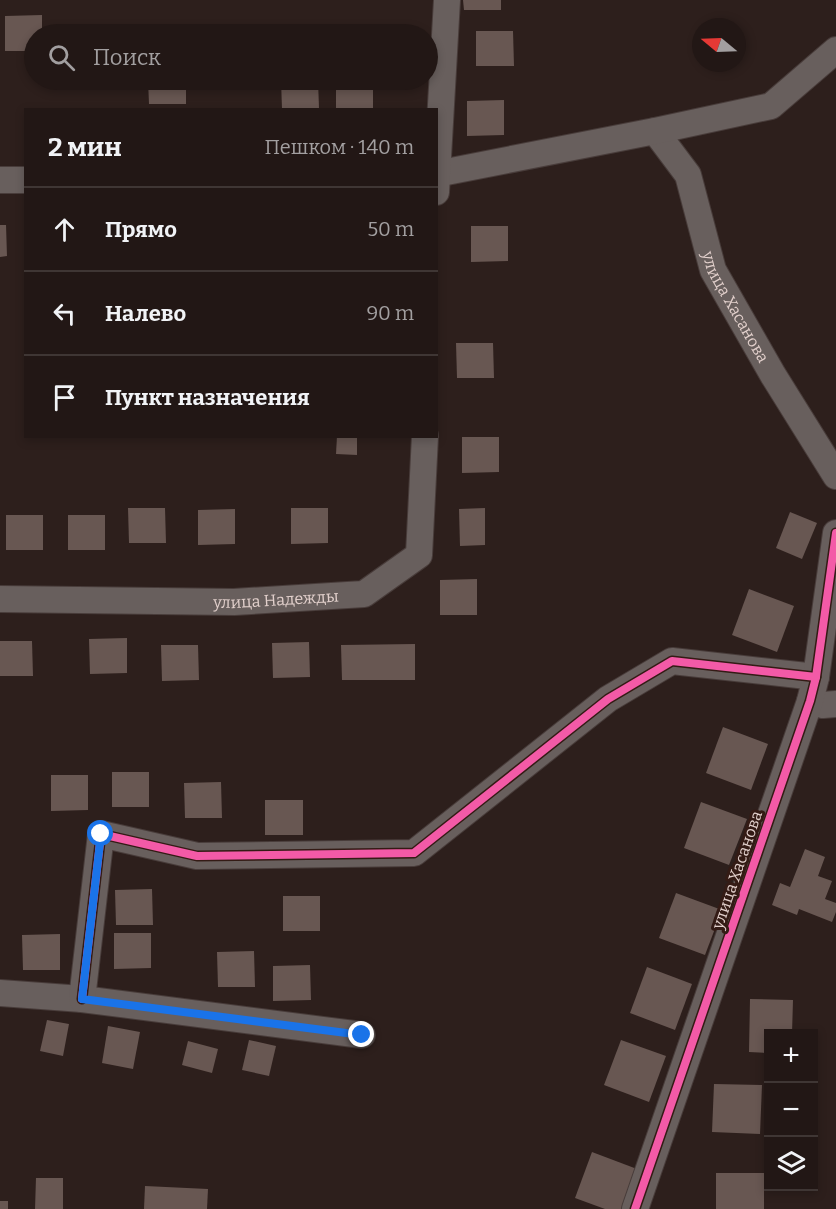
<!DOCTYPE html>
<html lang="ru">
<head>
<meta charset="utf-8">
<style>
	:root { --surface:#221715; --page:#2a201e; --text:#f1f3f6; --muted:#a29fa0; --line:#3f3634 }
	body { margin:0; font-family:Bitter,serif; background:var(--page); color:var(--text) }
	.controls { position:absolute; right:18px; bottom:18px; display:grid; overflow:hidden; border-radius:0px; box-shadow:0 3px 9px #0003 }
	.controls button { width:54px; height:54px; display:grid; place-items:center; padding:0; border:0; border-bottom:2px solid var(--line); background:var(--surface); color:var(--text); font:30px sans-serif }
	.compass { position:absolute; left:692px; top:18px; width:54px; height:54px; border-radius:50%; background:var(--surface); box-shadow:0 3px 9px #0003; rotate:289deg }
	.stop { position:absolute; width:18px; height:18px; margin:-14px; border:4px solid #1a73e8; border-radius:50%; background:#fff }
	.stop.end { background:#1a73e8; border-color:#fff; box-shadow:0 2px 6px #0008 }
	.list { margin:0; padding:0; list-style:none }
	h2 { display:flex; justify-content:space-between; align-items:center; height:78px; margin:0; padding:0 24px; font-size:26px }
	h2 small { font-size:20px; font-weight:400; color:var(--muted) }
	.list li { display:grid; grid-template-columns:39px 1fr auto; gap:18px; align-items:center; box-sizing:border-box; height:84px; padding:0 24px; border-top:2px solid var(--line) }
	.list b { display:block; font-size:22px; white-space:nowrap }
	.list em { font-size:20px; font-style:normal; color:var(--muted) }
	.icon { flex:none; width:33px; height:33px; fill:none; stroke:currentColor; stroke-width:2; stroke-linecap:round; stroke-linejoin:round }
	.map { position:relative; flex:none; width:836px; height:1209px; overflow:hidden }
	.search { position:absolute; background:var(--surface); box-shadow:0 3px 9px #0003; left:24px; top:24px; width:414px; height:66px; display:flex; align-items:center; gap:15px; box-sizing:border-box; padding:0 21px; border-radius:33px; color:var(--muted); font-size:22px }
	.panel { position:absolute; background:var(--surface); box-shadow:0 3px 9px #0003; left:24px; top:108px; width:414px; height:330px; border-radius:0px }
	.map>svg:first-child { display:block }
</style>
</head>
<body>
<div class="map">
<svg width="836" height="1209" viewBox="0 0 836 1209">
	<rect width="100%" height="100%" fill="#2d1f1c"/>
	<g fill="#685752">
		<path d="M463 0H501V10H464Z"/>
		<path d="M42 15V34H34V51H5V16Z"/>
		<path d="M476 31H513L514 66H476Z"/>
		<path d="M148 80H186V104H149Z"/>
		<path d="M281 80H318L319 108 282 109Z"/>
		<rect x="336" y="88" width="37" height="22"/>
		<path d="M504 100V135L467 136V101Z"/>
		<path d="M0 225H6L7 256 0 257Z"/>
		<path d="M471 226H508V261L471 262Z"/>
		<path d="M456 343H493L494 378H457Z"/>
		<path d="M337 436H357V455L336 454Z"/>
		<path d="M462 437H499V472L462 473Z"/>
		<path d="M128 508H165L166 543H129Z"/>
		<path d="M291 508H328V543L291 544Z"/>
		<path d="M485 508V545L460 546 459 509Z"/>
		<path d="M235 509V544L198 545V510Z"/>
		<path d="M790 512 817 523 802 559 776 548Z"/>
		<rect x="6" y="515" width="37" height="35"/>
		<rect x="68" y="515" width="37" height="35"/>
		<path d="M477 579V615H440V580Z"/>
		<path d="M749 589 794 606 777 652 732 635Z"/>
		<path d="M127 638V673L90 674 89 639Z"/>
		<path d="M0 641H32L33 676H0Z"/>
		<path d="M309 642 310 677 273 678 272 643Z"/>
		<path d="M415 644V680H342L341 645Z"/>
		<path d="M161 645H198L199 680 162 681Z"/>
		<path d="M723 727 768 744 751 790 706 773Z"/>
		<rect x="112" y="772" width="37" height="35"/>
		<path d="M51 775H88V810L51 811Z"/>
		<path d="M221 782 222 818H185L184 783Z"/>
		<rect x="265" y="800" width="38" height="35"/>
		<path d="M701 802 747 819 729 865 684 848Z"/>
		<path d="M805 849 825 857 818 876 832 881 825 899 836 903V912L832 922 799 909 797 915 772 905 780 883 790 887Z"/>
		<path d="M152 889 153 925H116L115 890Z"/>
		<path d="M676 893 722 910 705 955 659 938Z"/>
		<rect x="283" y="896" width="37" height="35"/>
		<path d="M114 933H151V968L114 969Z"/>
		<path d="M60 934V970H23L22 935Z"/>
		<path d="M254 951 255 987H218L217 952Z"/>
		<path d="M310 965 311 1000 273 1001V966Z"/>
		<path d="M647 967 692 984 675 1030 630 1013Z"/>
		<path d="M750 999 793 1000 792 1034H768V1053L749 1052Z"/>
		<path d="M47 1020 69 1024 63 1056 40 1051Z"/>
		<path d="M108 1026 140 1032 133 1069 102 1063Z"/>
		<path d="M249 1040 276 1046 269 1076 242 1070Z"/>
		<path d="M621 1040 666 1056 649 1102 604 1085Z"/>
		<path d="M188 1041 218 1049 212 1073 182 1065Z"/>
		<path d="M714 1084 762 1085 760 1134 712 1132Z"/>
		<path d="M592 1152 637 1169 623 1209H605L575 1198Z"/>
		<rect x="716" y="1173" width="48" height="36"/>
		<path d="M36 1178H63V1209H35Z"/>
		<path d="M145 1186 208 1189 207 1209H144Z"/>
		<rect x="0" y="1201" width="8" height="8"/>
	</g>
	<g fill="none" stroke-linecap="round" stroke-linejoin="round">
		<g stroke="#483c3a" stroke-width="28">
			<g id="minor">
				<path id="s1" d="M655 131 688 175 713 270 773 375 836 476"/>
				<path d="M436 174 655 131 771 106 836 50"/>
				<path d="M0 180H26"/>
				<path d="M436 192 447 0"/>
				<path id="s2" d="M0 599 234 602 364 594 419 555 425 436"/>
				<path d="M810 701 823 705 836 704"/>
				<path d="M0 993 82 999 362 1035"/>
				<path d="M82 999 101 834 197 856 414 853 608 699 672 661 816 677"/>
				<path d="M635 1209 810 701 816 677 836 533"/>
			</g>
		</g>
		<use href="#minor" stroke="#685f5d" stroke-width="26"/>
		<g stroke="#341b15" stroke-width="11">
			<g id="cycleway">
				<path d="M82 999 101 834 197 856 414 853 608 699 672 661 816 677"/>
				<path d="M635 1209 810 701 816 677 836 533"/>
			</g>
		</g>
		<use href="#cycleway" stroke="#f35aa7" stroke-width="8"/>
	</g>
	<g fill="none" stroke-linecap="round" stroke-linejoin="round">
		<path stroke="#1a73e8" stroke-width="8" d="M101 834 82 999 362 1035"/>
	</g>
	<g text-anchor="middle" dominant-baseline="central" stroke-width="6" stroke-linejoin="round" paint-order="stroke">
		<g font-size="16" fill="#e2d0cc" stroke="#341b15">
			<text stroke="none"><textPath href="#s1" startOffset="196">улица Хасанова</textPath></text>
			<text stroke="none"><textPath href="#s2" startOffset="276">улица Надежды</textPath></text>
			<text transform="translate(737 870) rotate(-71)">улица Хасанова</text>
		</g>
	</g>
</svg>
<div class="controls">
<button>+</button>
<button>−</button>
<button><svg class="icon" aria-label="layers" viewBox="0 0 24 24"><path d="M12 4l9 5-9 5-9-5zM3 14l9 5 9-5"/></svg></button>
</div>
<svg class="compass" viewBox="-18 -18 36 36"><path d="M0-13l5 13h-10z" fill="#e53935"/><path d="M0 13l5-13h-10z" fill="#a29fa0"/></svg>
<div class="stop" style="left:101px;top:834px"></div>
<div class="stop end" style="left:362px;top:1035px"></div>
<div class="search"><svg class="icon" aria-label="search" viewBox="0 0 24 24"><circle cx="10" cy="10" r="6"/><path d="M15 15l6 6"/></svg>Поиск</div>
<section class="panel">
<h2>2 мин<small>Пешком · 140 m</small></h2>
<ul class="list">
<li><svg class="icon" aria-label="ahead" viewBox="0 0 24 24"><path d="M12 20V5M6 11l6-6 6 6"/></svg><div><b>Прямо</b></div><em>50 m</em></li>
<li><svg class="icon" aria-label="left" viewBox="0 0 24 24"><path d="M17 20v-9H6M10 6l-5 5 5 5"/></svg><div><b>Налево</b></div><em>90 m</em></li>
<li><svg class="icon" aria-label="arrive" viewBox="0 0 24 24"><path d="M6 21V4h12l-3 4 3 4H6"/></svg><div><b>Пункт назначения</b></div></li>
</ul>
</section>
</div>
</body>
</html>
